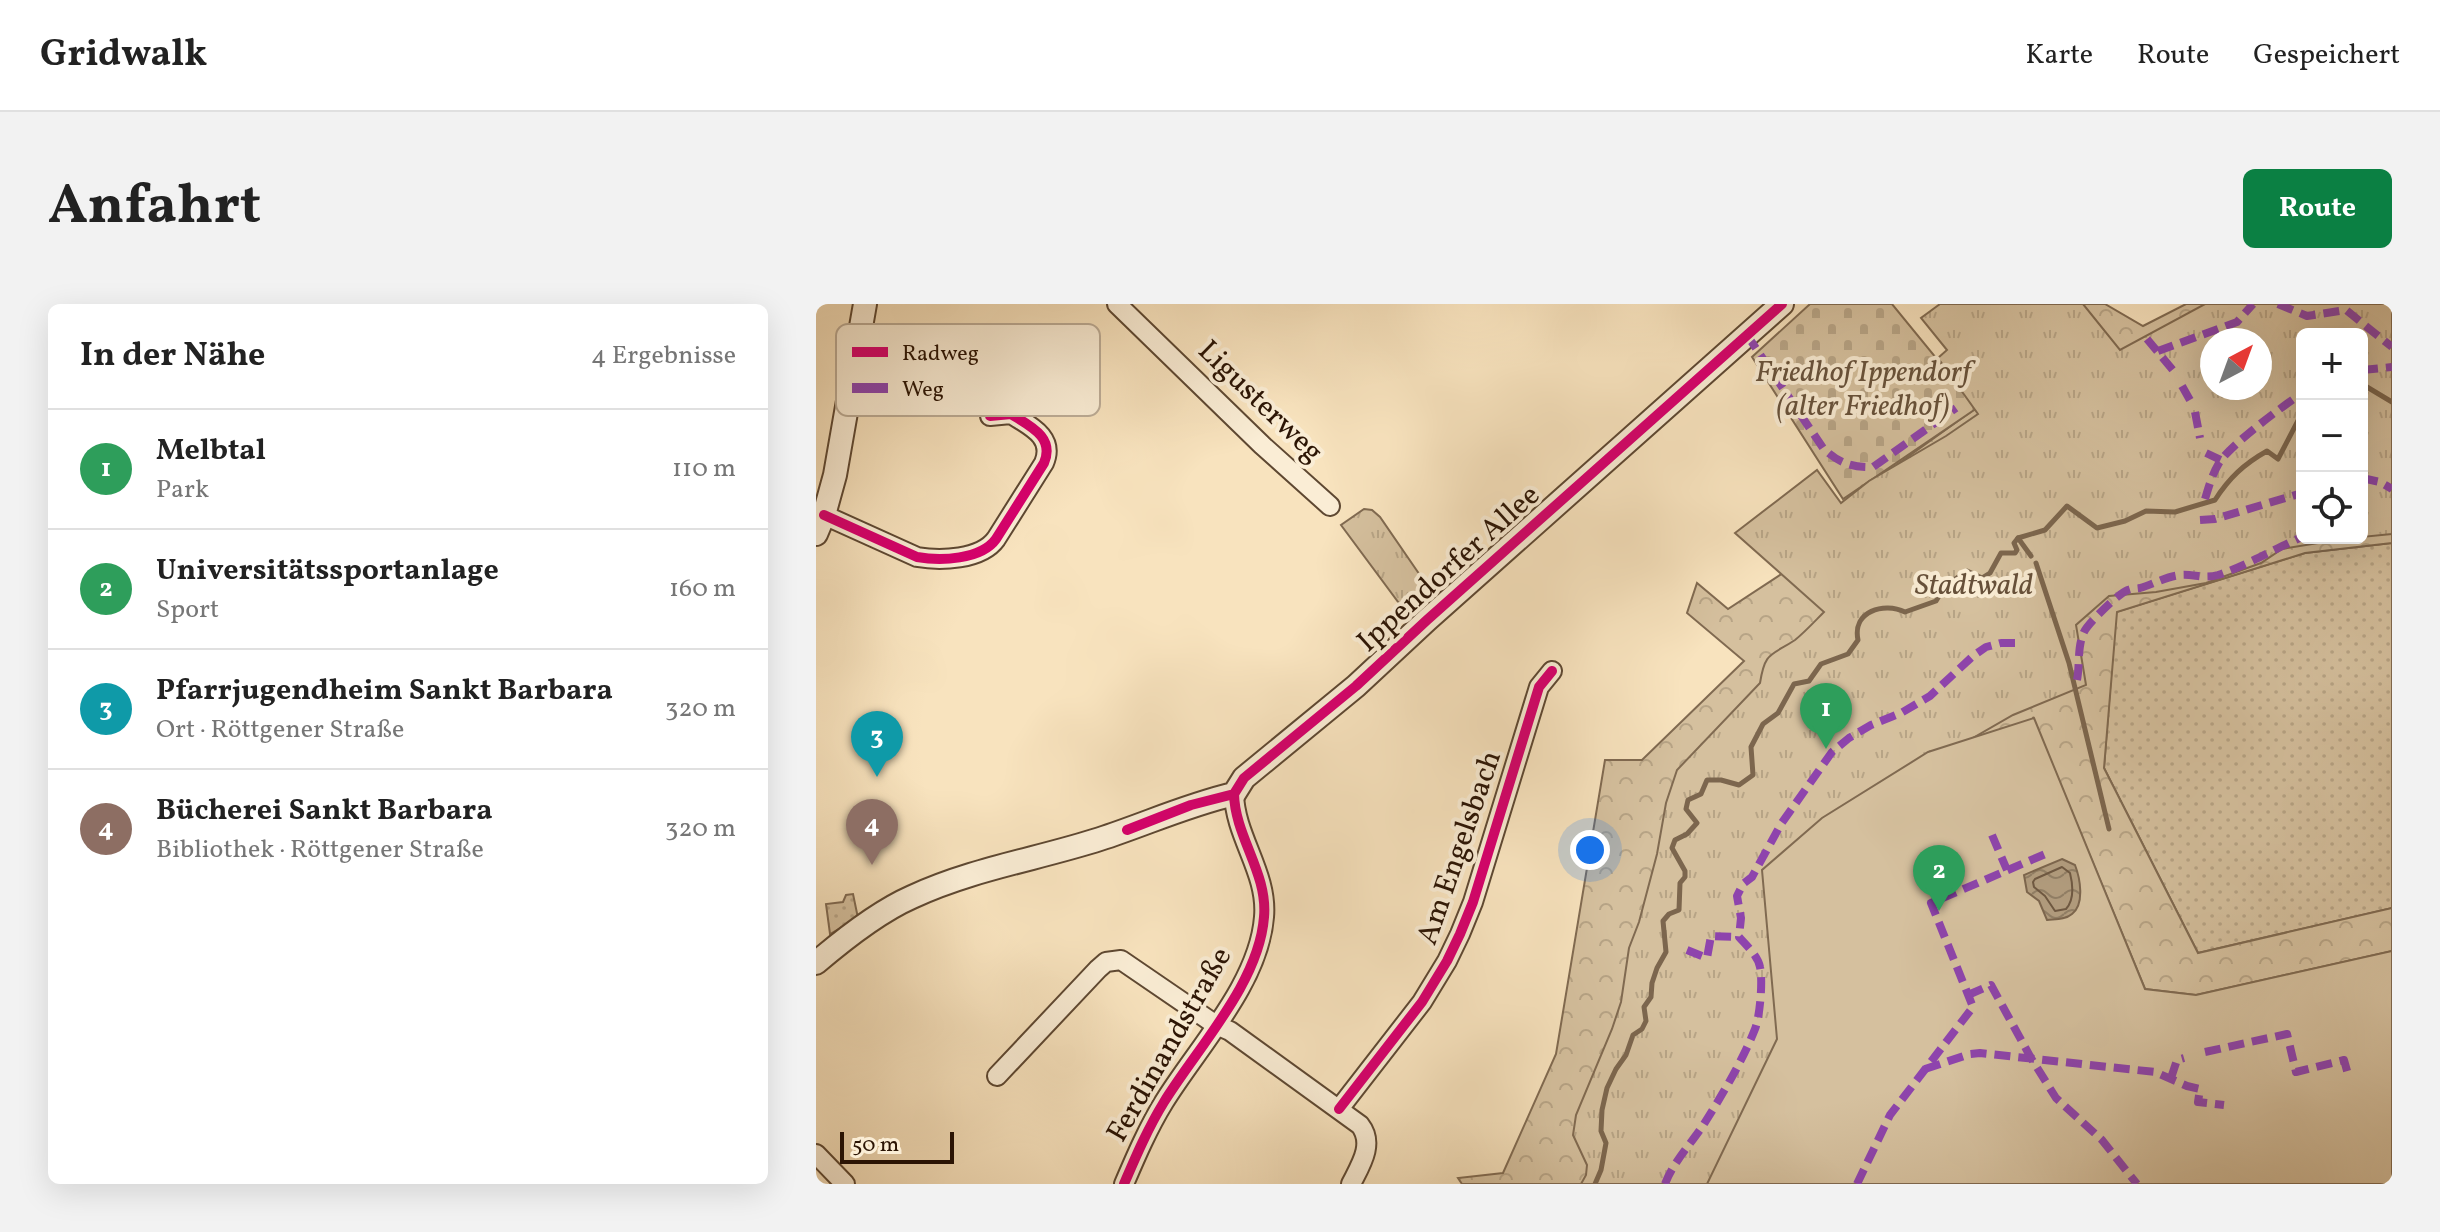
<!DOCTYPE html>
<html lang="de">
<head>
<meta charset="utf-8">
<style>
	:root { --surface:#fff; --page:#f2f2f2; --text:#222; --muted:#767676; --line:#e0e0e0; --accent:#0b8043 }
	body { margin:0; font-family:Vollkorn,serif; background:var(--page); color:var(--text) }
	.controls { position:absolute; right:24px; top:24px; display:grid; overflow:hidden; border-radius:12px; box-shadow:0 8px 32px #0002 }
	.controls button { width:72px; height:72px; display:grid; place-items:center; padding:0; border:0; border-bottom:2px solid var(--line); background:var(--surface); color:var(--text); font:40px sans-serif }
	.compass { position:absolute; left:1384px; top:24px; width:72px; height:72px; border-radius:50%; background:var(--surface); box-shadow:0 8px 32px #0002; rotate:41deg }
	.scale { position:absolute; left:24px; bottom:20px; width:114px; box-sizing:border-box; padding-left:8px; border:4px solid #2b1404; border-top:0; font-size:22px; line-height:28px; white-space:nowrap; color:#2b1404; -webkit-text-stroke:6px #faedd5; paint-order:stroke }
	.you { position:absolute; left:774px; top:546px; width:28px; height:28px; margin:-20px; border:6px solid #fff; border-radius:50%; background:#1a73e8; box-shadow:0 0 0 12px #1a73e833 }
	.badge { display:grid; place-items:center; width:52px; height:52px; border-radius:50%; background:var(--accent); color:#fff; font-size:26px; font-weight:700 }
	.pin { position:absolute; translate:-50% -66px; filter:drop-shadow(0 2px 4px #0008) }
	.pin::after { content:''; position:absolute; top:42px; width:28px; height:24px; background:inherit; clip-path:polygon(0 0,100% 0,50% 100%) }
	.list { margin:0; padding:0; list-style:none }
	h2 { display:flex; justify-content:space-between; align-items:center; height:104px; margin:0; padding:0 32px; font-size:34px }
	h2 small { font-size:26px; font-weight:400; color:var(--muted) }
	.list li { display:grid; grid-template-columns:52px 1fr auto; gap:24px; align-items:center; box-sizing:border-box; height:120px; padding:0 32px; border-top:2px solid var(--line) }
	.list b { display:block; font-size:30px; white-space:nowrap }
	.list p { margin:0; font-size:26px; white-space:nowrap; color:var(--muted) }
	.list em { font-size:26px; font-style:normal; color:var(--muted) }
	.icon { flex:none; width:44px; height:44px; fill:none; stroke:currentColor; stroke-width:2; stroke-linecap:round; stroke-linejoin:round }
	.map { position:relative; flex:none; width:1576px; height:880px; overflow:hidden; border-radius:12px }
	header { display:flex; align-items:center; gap:48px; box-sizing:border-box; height:112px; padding:0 40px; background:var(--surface); border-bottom:2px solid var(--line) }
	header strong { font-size:38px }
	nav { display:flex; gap:44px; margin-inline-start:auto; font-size:28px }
	.intro { display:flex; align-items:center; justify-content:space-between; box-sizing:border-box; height:192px; padding:0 48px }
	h1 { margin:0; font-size:56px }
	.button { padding:20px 36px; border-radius:12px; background:var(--accent); color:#fff; font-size:28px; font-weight:700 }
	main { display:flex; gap:48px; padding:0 48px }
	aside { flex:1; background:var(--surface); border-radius:12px; box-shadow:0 8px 32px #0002 }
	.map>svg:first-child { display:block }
</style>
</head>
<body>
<header>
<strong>Gridwalk</strong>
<nav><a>Karte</a><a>Route</a><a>Gespeichert</a></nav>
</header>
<div class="intro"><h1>Anfahrt</h1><a class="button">Route</a></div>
<main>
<aside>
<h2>In der Nähe<small>4 Ergebnisse</small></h2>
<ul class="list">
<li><span class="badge" style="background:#2e9e5b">1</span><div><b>Melbtal</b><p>Park</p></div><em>110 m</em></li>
<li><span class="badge" style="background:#2e9e5b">2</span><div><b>Universitätssportanlage</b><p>Sport</p></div><em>160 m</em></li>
<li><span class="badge" style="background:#0f9aa8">3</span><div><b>Pfarrjugendheim Sankt Barbara</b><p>Ort · Röttgener Straße</p></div><em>320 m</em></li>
<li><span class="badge" style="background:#8d6e63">4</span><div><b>Bücherei Sankt Barbara</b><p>Bibliothek · Röttgener Straße</p></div><em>320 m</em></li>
</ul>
</aside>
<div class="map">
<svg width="1576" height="880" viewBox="0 0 1576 880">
	<defs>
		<pattern id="grass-dots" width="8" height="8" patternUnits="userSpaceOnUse" patternTransform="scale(2)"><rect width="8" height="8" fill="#d5c09e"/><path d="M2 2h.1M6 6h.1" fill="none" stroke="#b7a486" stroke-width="1.8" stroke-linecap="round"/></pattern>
		<pattern id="forest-crowns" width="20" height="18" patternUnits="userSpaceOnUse" patternTransform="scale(2)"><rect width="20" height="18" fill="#d5c09e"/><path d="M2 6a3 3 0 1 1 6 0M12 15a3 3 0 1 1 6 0" fill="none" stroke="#b7a486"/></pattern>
		<pattern id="cemetery-stones" width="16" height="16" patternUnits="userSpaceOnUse" patternTransform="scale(2)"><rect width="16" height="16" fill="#d5c09e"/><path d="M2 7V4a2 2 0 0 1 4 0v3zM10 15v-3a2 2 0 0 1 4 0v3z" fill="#b7a486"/></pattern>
		<pattern id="park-tufts" width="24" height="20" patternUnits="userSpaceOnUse" patternTransform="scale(2)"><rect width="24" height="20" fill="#d5c09e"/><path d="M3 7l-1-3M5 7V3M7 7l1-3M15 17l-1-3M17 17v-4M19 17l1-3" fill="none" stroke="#b7a486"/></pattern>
		<pattern id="water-waves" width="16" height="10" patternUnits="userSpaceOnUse" patternTransform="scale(2)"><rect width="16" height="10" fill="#b29d7f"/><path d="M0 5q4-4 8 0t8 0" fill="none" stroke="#917f66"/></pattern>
	</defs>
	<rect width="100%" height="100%" fill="#f8e3be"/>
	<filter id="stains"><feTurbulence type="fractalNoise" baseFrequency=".0025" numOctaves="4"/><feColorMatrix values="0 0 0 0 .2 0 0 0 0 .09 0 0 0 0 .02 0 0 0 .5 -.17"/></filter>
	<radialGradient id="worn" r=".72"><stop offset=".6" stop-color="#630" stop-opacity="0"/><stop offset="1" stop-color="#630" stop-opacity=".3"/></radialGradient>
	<g fill="url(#grass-dots)" stroke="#806a51" stroke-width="2">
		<path d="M1576 239V604L1382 649 1288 464 1300 308 1489 249Z"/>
		<path d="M37 590 42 614 14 630 10 600 27 598 30 591Z"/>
	</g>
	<path fill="url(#forest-crowns)" stroke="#806a51" stroke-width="2" fill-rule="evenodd" d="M1267 0H1289L1327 22 1370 0H1576V239L1489 249 1301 308 1288 464 1382 649 1576 604V647L1380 691 1329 685 1217 414 891 880H646L642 874 687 869 740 750 789 456H826L928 357 871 309 881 279 912 305 970 267 1016 207 1195 79 1255 4ZM1486 30H1546V234H1486ZM1396 36H1444V84H1396Z"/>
	<path fill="url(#cemetery-stones)" stroke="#806a51" stroke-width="2" d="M994 0H1076L1161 104 1027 195 936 53Z"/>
	<g fill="url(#park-tufts)" stroke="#806a51" stroke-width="2" fill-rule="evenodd">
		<path d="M1124 0H1267L1304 46 1389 0H1576V230L1546 233V30H1486V234H1533L1466 245 1445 259 1390 279 1340 288 1293 292 1260 321 1270 381 1197 411 1150 438 1003 657 903 880H765L770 871 771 861 757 831 760 811 796 725 805 698 813 644 823 618 841 550 850 499 861 466 944 379C949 347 955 352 979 336 989 328 999 317 1008 308L919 229 1001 166 1025 199 1053 177 1130 132 1162 110 1122 54 1131 46 1105 14ZM1396 36H1444V84H1396Z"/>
		<path d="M548 205 556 206 564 213 619 293 594 314 525 221Z"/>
	</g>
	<path fill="#d5c09e" stroke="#806a51" stroke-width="2" d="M1218 414 1329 685 1380 691 1576 647V880H891L961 735 946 566 1006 514 1112 448Z"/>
	<path fill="url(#water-waves)" stroke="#7c664e" stroke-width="2" d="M1246 555 1259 561C1264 574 1269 600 1256 610 1249 616 1239 615 1231 616L1223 597 1211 588 1208 571Z"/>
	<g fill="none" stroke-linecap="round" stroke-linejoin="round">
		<path stroke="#6e5842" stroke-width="2" d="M1246 563 1254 569C1257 581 1258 596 1250 605L1239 607 1229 592 1218 583 1217 578 1219 575Z"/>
		<g stroke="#7c664e" stroke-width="5">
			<path d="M1546 80 1576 98"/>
			<path d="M1202 234 1215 252"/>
			<path d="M1220 259 1253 359 1293 525"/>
			<path d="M779 880 785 866 790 839 785 827 786 806 791 784 800 765 810 751 817 731 826 725 830 717 828 703 835 693 836 679 841 664 850 648 847 617 853 610 863 606 864 579 869 573V567L856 544 859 536 871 530 881 519 870 505 872 496 885 490 891 476H905L923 481 937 471 935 443 947 420 962 409 978 380 993 377 1005 360 1032 350 1042 336C1036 307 1068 298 1089 308L1120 297 1129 282 1151 267 1166 274 1174 269 1185 249H1199L1201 246 1198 239 1202 234 1229 226 1251 202 1281 224 1309 217 1330 207 1359 208 1399 196C1413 174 1428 160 1451 147L1462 155 1486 109"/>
		</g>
		<g stroke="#5e4832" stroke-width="22">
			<g id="minor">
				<path d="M301 0 446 141 514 202"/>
				<path d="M8 211 101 253C124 257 165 256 180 235L228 159C239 133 214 122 195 110L174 112"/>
				<path d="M181 772 282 665 290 658 305 656 400 721 414 727 544 821C559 840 544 862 535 880"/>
				<path d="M523 805 606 698 631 657 644 630 657 598 723 383 736 367"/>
				<path d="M0 850 29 880"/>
				<path d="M308 880C320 852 332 824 348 798 382 743 443 679 448 613 452 569 419 533 418 490"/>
			</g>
		</g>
		<g stroke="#5e4832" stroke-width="26">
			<g id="tertiary">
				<path d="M0 230 8 211 19 171 49 0"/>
				<path d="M0 659C28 635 62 608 96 593 156 565 222 555 284 535 330 520 371 501 418 490L428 474 540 382 611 316 966 0"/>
			</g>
		</g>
		<use href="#minor" stroke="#faedd5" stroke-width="18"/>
		<use href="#tertiary" stroke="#faedd5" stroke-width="22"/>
		<g stroke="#8e44ad" stroke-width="8" stroke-dasharray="16 8" stroke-linecap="butt">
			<path d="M1462 0 1491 12 1530 6 1576 43"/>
			<path d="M931 31 1007 144C1022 159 1037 164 1057 163L1140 104"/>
			<path d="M1331 35 1361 71"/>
			<path d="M1342 47 1421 18 1437 0"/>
			<path d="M1546 66 1576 63"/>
			<path d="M1366 82 1374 96"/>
			<path d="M1379 108 1384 134"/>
			<path d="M1390 149 1405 156"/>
			<path d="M1546 174 1564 178 1576 185"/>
			<path d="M1389 195C1393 182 1396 171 1403 159 1415 140 1466 103 1486 89"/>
			<path d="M1546 211V212"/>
			<path d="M1384 216 1399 215 1486 189"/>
			<path d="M1261 376C1264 361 1261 343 1268 328 1272 319 1304 288 1312 286 1316 284 1320 285 1324 284 1338 280 1351 272 1365 271 1378 270 1388 275 1402 271 1432 261 1458 245 1486 233"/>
			<path d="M1176 531 1191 566"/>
			<path d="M871 646 891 654 895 632 923 633"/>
			<path d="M1152 691 1175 681 1215 754 1240 794 1286 836 1321 880"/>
			<path d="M1389 748 1471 730 1480 768 1528 756 1533 774"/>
			<path d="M1109 765 1154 750 1164 749 1339 768 1371 782 1384 785 1382 798 1408 801"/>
			<path d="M1355 774 1361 756 1368 754"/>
			<path d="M849 880C857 859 873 842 886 823 905 793 926 758 939 725 944 712 947 677 944 663 942 652 931 642 923 633L925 614 921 592 927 580 936 573 965 520 1016 448 1033 434 1055 421 1085 409 1114 392 1157 352 1170 343 1185 339H1199"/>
			<path d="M1041 880 1074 811 1157 703 1115 599 1234 548"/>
		</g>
		<g stroke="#faedd5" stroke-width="15">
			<g id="cycleway">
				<path d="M8 211 101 253C124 257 165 256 180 235L228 159C239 133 214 122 195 110L174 112"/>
				<path d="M311 526 375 501 418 490 428 474 540 382 611 316 966 0"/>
				<path d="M523 805 606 698 631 657 644 630 657 598 723 383 736 367"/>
				<path d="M308 880C320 852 332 824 348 798 382 743 443 679 448 613 452 569 419 533 418 490"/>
			</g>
		</g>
		<use href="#cycleway" stroke="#d6006c" stroke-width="10"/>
	</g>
	<g text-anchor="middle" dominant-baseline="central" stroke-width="8" stroke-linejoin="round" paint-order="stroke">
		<g font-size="30" font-style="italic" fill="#66503a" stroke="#faedd5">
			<text x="1047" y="69">Friedhof Ippendorf<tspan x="1047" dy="34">(alter Friedhof)</tspan></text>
			<text x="1158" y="282">Stadtwald</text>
		</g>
		<g font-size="30" fill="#2b1404" stroke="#faedd5">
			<text transform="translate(444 98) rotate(44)">Ligusterweg</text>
			<text transform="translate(633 265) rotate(-42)">Ippendorfer Allee</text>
			<text transform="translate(644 544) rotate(-71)">Am Engelsbach</text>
			<text transform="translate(354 741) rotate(-60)">Ferdinandstraße</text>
		</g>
	</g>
	<rect x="20" y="20" width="264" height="92" rx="12" fill="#faedd5" stroke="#bcac96" stroke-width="2"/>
	<rect x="36" y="43" width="36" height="10" fill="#d6006c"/>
	<rect x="36" y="79" width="36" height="10" fill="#8e44ad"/>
	<g font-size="22" fill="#2b1404">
		<text x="86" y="56">Radweg</text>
		<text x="86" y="92">Weg</text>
	</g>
	<rect width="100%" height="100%" filter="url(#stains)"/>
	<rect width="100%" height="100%" fill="url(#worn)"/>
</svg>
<div class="controls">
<button>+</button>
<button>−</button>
<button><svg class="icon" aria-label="locate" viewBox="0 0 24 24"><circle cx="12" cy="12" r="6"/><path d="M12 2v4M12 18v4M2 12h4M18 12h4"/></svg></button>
</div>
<svg class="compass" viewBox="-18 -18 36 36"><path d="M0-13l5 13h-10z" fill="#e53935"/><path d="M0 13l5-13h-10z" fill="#767676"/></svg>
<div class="scale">50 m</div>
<div class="you"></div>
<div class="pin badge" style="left:1010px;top:445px;background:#2e9e5b">1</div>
<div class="pin badge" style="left:1123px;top:607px;background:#2e9e5b">2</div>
<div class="pin badge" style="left:61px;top:473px;background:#0f9aa8">3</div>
<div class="pin badge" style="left:56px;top:561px;background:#8d6e63">4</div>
</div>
</main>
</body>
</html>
